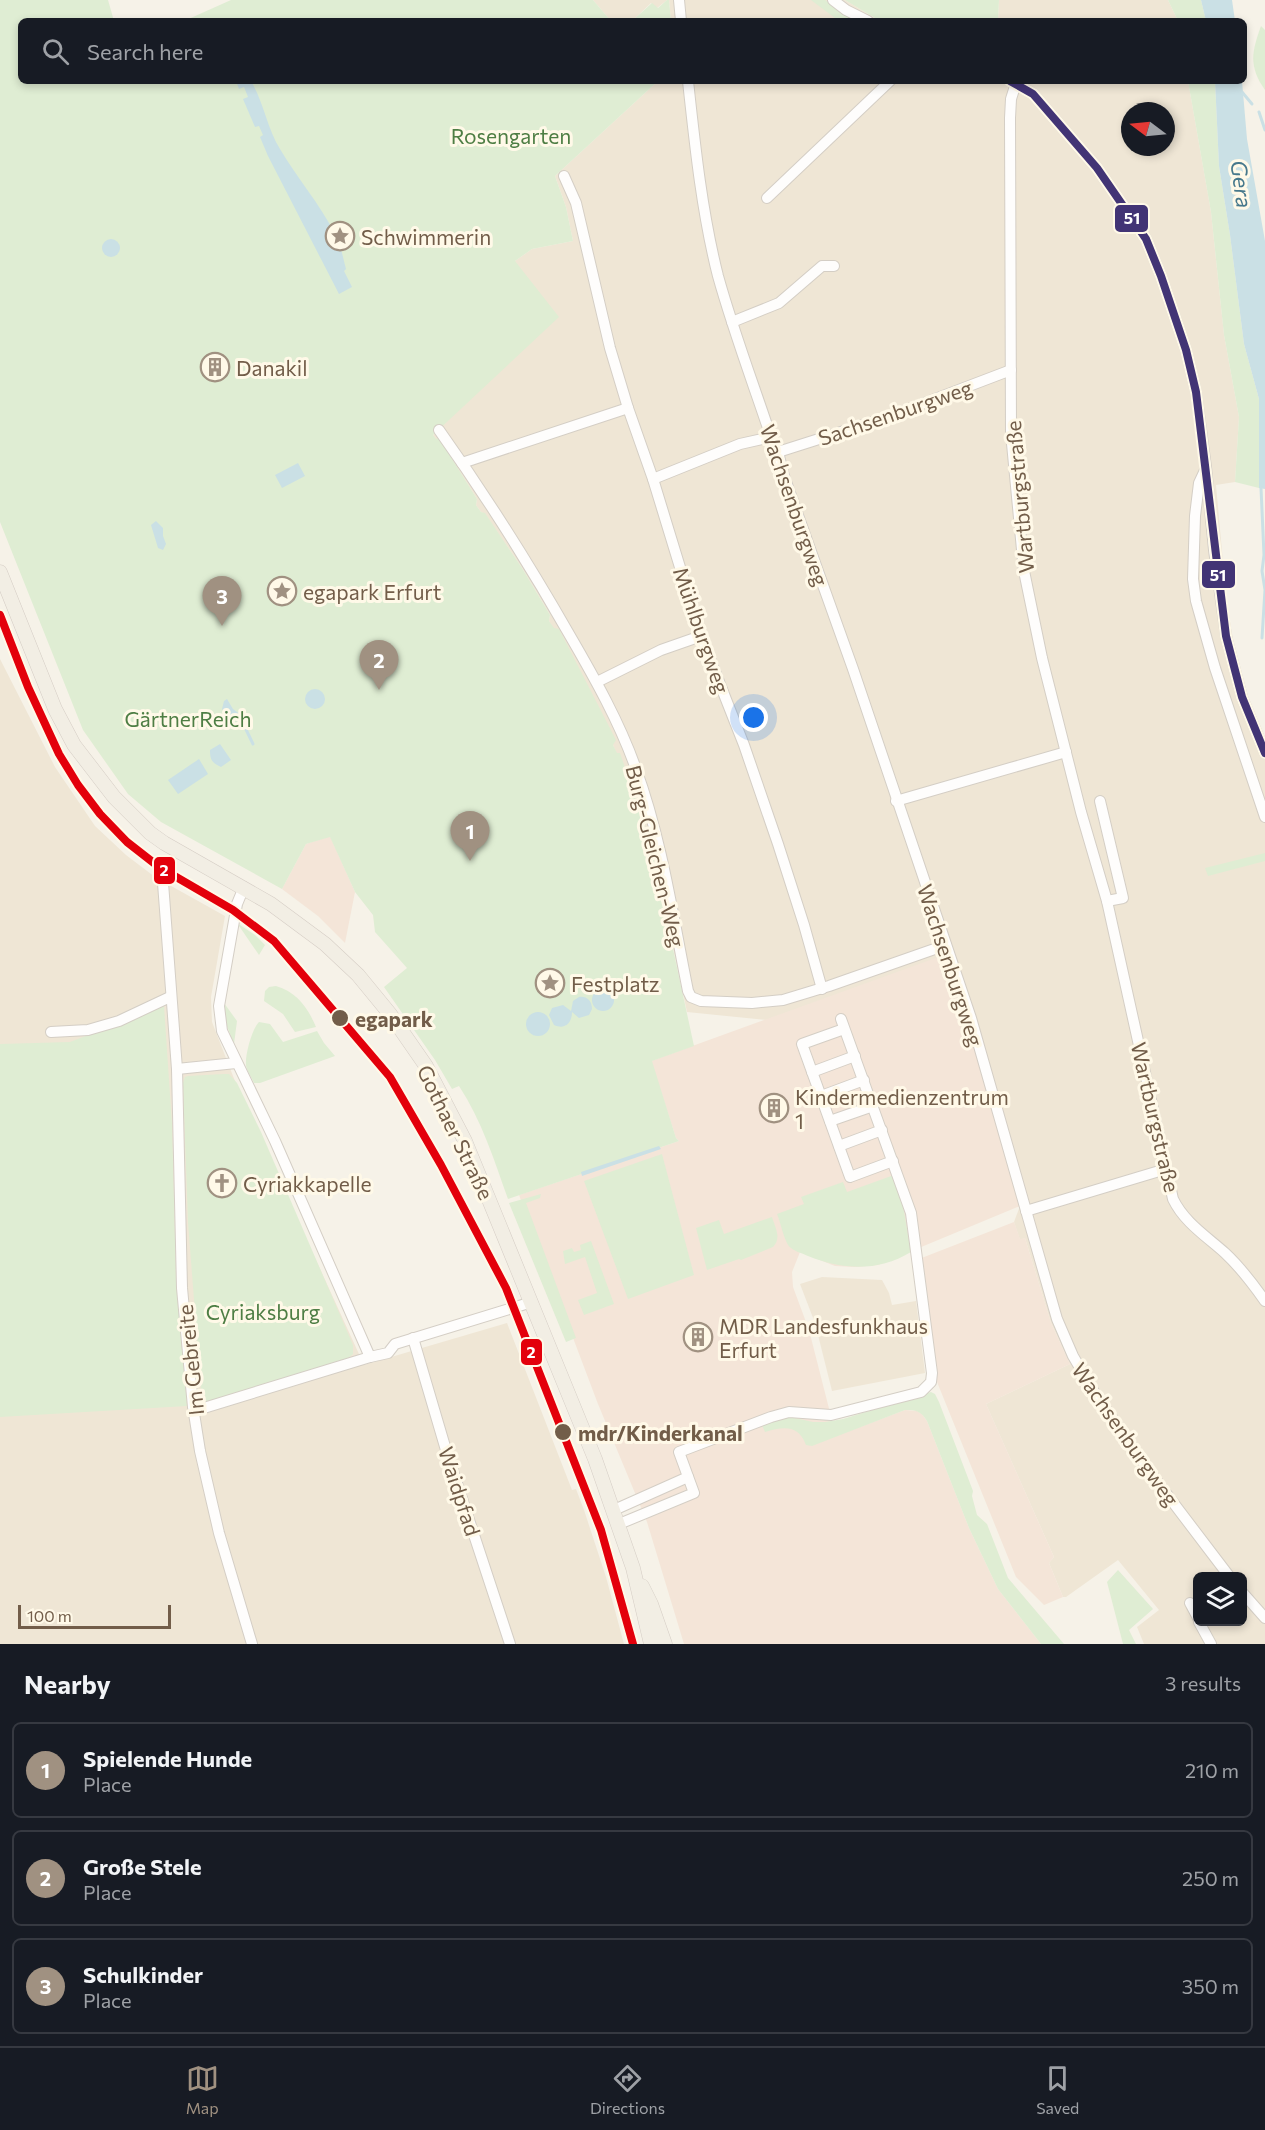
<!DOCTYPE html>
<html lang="en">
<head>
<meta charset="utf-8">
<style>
	:root { --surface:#171b24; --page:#20242c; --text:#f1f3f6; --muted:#9ea1a6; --line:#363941; --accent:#a09181 }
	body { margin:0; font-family:Commissioner,sans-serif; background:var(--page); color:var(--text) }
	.controls { position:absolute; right:18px; bottom:18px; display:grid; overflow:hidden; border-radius:9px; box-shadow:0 3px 9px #0003 }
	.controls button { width:54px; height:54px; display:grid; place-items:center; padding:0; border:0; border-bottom:2px solid var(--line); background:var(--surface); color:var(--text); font:30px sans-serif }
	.compass { position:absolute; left:1121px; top:102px; width:54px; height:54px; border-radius:50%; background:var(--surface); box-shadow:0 3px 9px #0003; rotate:286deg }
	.scale { position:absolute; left:18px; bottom:15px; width:153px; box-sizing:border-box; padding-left:6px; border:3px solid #725d49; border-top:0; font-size:16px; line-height:21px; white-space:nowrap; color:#725d49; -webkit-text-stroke:4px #fff9e8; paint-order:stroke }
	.you { position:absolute; left:754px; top:718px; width:21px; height:21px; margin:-15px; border:4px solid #fff; border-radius:50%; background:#1a73e8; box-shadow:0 0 0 9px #1a73e833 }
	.badge { display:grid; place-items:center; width:39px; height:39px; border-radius:50%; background:var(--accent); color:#fff; font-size:20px; font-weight:700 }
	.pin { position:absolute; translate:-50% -50px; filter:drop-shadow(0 2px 3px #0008) }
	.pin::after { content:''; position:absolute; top:32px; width:21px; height:18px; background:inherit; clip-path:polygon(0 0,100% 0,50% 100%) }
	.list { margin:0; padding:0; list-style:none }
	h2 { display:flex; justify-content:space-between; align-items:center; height:78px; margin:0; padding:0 24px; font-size:26px }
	h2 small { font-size:20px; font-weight:400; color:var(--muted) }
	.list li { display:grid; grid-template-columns:39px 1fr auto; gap:18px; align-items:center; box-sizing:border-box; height:96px; margin:0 12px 12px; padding:0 12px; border:2px solid var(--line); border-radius:9px }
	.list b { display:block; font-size:22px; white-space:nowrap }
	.list p { margin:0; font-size:20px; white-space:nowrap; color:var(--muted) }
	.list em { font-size:20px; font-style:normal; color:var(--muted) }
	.icon { flex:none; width:33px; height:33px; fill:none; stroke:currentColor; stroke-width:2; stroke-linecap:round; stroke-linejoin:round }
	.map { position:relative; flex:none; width:1265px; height:1644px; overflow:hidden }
	.search { position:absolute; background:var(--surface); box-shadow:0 3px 9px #0003; left:18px; right:18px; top:18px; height:66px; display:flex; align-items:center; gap:15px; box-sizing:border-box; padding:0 21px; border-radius:9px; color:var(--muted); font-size:22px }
	.sheet { height:402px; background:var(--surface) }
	nav { display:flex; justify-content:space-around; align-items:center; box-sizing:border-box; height:84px; border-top:2px solid var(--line); background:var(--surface); font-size:16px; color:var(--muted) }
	nav a { display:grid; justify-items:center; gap:3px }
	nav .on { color:var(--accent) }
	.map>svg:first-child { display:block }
</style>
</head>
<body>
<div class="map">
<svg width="1265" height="1644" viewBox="0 0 1265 1644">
	<rect width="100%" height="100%" fill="#f6f2e8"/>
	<g fill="#efe6d5" fill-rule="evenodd">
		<path d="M593 0H667L657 8 651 3 632 21H611Z"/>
		<path d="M669 0H845L880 21H671Z"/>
		<path d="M999 0H1168L1178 21H998Z"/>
		<path d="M658 81H1188L1211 212 1224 335 1239 417 1235 482 1216 485 1227 606 1237 661 1246 694 1265 740V1644H1144L1137 1627 1159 1610 1118 1560 1066 1597H1063L1049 1563 1054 1557 986 1404 1070 1364 1051 1323 1025 1238 1020 1240 1014 1222 1020 1206 967 1022 944 956 766 1020 687 1012 649 838 613 745 549 621 550 615 522 568 485 514 481 512 476 505 477 499 439 439 436 440 433 435 439 430 515 261 532 249 573 241 566 207 555 176ZM1130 111H1166V147H1130ZM1198 1576H1242V1622H1198Z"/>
		<path d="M0 659 55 767 95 826 126 855 155 877 225 916 211 997 212 1022 240 1094 364 1365 507 1323 572 1490 576 1489 584 1510 606 1577 624 1644H0Z"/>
		<path d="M822 1277 882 1280 889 1293 892 1305 916 1301 925 1373 832 1391 815 1323 800 1284Z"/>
	</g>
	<g fill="#f4e5d8">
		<path d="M330 836 355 892 345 943 318 916 282 889 306 844Z"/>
		<path d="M944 955 967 1022 1020 1206 878 1265 855 1267 835 1266 800 1252 792 1272 793 1287 809 1330 836 1436 905 1410 917 1411 922 1414 927 1421 969 1528 998 1589 1041 1644H684L647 1522 598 1404 519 1195 679 1141 676 1138 651 1061Z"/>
		<path d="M1014 1222 1020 1239 1025 1238 1051 1323 1070 1364 986 1404 1054 1557 1049 1563 1063 1597 1044 1605 1016 1577 935 1377 919 1259Z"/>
	</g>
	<g fill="#dfedd3">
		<path d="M0 0H108L114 21H21V81H658L555 176 566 207 573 241 532 249 515 261 559 317 433 435 436 439 439 438 477 499 476 505 481 512 485 513 522 568 550 615 549 621 554 628 559 629 616 740 613 745 617 753H620L649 838 694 1046 652 1061 676 1138 679 1141 508 1199C494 1160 482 1121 459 1086L452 1089 435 1060 384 987 407 968 375 932 373 915 355 892 330 837 306 844 282 889 161 822 128 794 83 730 0 522Z"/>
		<path d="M231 0H593L611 21H184Z"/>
		<path d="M667 0H669L671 21H632L652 3 658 8Z"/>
		<path d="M811 0H825L856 21H839Z"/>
		<path d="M845 0H999L998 21H880Z"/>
		<path d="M1168 0H1201L1206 21H1178Z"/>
		<path d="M1261 26 1265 30V90C1248 66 1252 51 1261 26Z"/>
		<path d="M1188 81H1215L1219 166 1230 235 1244 344 1259 399V488L1235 482 1239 417 1224 335 1211 212Z"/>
		<path d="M1265 853V861L1208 876 1205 868Z"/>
		<path d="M237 923 255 935 265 945 259 955Z"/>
		<path d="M276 986C297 992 308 1008 316 1027L295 1032 283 1014 264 1001 265 991 269 987Z"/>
		<path d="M224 1003 237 1021 234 1044 224 1019Z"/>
		<path d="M164 1006 172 1124 176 1279 187 1406 0 1417V1044L70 1042Z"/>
		<path d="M259 1022 270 1024 283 1042 317 1031 324 1043 335 1056 260 1083H254C252 1078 246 1070 246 1065 245 1055 252 1029 259 1022Z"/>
		<path d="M224 1074H229L237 1083 261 1132 353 1345V1354L347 1359 202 1403 188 1222 183 1083 185 1077 188 1076Z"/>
		<path d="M662 1154 694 1275 628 1299 584 1181Z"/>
		<path d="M894 1175 901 1194 911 1252C878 1272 843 1270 808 1256 802 1253 792 1251 788 1245 783 1236 781 1224 777 1214L804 1204 801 1197 843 1182 847 1192Z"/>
		<path d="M541 1194 540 1198 526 1203 576 1338 566 1342 509 1203Z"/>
		<path d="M772 1217C775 1227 782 1238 773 1247L741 1260 739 1259 707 1270 696 1228 719 1220 724 1234Z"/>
		<path d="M591 1241 614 1304 584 1315 578 1300 597 1293 585 1257 565 1264 563 1251 572 1248 574 1252 581 1250 580 1245Z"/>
		<path d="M931 1392 935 1394 939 1402 973 1491 972 1496 977 1515 987 1524 1008 1578 1064 1644H1041L998 1589 969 1528 927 1421C921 1411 916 1410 905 1410L812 1446 806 1445C798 1424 783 1427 765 1432L762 1425 781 1418H795L813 1422H825L843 1419Z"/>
		<path d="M1118 1570 1153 1609 1129 1630 1136 1644H1123L1107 1582Z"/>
	</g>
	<g fill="#cae0e5">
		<path d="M1201 0H1232L1235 21H1206Z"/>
		<path d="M236 81H251C264 103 267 128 280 149 297 178 320 204 335 234 341 245 343 258 346 269L344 271 352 287 339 294 268 156 260 137 263 135 259 126 255 127 243 99 248 97 244 87 239 89Z"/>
		<path d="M1215 81H1242L1247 139 1265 241V489L1259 488V399L1244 344 1230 235 1219 166Z"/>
		<circle cx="111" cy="248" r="9"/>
		<path d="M298 463 305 476 282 488 275 475Z"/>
		<path d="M156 521 163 528V536L166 544 163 550 158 548 151 525Z"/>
		<circle cx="315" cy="699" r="10"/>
		<path d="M227 699 233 709 241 715 238 718 227 716 222 709 224 701Z"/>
		<path d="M220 744 231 760 221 767C212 763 210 760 210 750Z"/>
		<path d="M199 759 208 774 178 794 168 780Z"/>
		<circle cx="603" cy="1000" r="11"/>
		<path d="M579 997C587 996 592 1001 592 1009L589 1015 579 1018 572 1012C572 1023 565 1030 554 1025L549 1015 552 1008 563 1005 571 1011 573 1001Z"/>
		<circle cx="538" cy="1024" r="12"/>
		<path d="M659 1146 661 1149 582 1176 581 1172Z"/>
	</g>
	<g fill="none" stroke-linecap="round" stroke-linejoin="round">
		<g stroke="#cae0e5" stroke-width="3">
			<path d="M1242 92 1252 104"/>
			<path d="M1259 112 1265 130"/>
			<path d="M1261 488 1264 555 1262 571 1265 590 1262 638"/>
			<path d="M240 717 253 744"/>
		</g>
		<g stroke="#d4cec5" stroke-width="12">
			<g id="minor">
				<path d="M679 0 681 21"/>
				<path d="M833 0 846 10 868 21"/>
				<path d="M688 81C695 146 702 213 718 276 733 330 753 383 771 437L778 452 784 476 853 669 971 1018 1057 1319 1073 1356 1096 1395 1156 1480 1229 1576"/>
				<path d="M1011 81 1033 94 1097 168 1146 239 1161 276 1186 350 1196 392 1206 467 1214 550 1226 636 1242 697 1265 753"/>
				<path d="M1016 83 1011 99 1010 118 1011 433 1024 571 1042 658 1081 812 1107 901 1173 1199C1184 1222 1206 1236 1225 1253 1240 1267 1253 1284 1265 1301"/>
				<path d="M564 176 576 203 610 348 628 408 653 479 701 636 744 745 778 844 804 925 822 989"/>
				<path d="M767 198 890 81"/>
				<path d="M732 322 779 303 822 266H834"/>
				<path d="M439 430C486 496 529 564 569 634 594 677 620 723 636 769 662 840 673 917 688 991L691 997 701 1001 752 1003 783 1000 829 986 946 945"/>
				<path d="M778 452 885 418 1011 370"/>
				<path d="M462 463 628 408"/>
				<path d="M1206 468 1199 483 1195 516 1193 579 1196 601 1215 668 1265 817"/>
				<path d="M653 479 740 444 771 437"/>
				<path d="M597 682 661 650 701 636"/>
				<path d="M896 801 1066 752"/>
				<path d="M1100 801 1123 898 1107 901"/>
				<path d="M163 883 177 1069 182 1288 193 1407 200 1451 219 1533 252 1644"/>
				<path d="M244 887 237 904 219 1006 222 1031 275 1141 370 1357 388 1353 395 1344 532 1302"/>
				<path d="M844 1029 802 1044 850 1177 893 1161"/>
				<path d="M51 1032 88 1030 119 1021 170 997"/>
				<path d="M177 1069 236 1063"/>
				<path d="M812 1072 855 1056"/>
				<path d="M821 1096 864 1080"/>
				<path d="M830 1121 873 1106"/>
				<path d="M839 1146 882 1130"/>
				<path d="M1026 1211 1166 1169"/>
				<path d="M413 1338 446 1450 510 1644"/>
				<path d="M194 1411 370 1357"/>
				<path d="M614 1510 688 1477"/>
				<path d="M619 1524 694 1493 679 1452 771 1417 789 1412 831 1415 921 1392 931 1382 932 1373 911 1213 841 1019"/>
				<path d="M1242 1592 1265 1618"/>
				<path d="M1190 1603 1198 1618"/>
				<path d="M1199 1622 1211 1644"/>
			</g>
		</g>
		<g stroke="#d5cdc5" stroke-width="15">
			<g id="major">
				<path d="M0 572 55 709 74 745 114 797 150 833 164 843 271 904 325 944 358 975 390 1014 426 1066 465 1141 595 1459 633 1568 651 1644"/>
				<path d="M642 1586 651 1604 665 1644"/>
			</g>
		</g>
		<use href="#minor" stroke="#fefdfc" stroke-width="10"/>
		<use href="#major" stroke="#f2eee4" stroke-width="14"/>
		<g stroke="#fff9e8" stroke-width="12">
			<path id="bus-1" d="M1010 81 1033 94 1097 168 1146 239 1161 276 1186 350 1196 392 1226 636 1242 697 1265 753"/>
		</g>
		<use href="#bus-1" stroke="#423475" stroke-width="8"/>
		<g stroke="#fff9e8" stroke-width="12">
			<path id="tram-1" d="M0 615 28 687 59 754 78 785 100 814 127 842 159 867 233 910 274 941 390 1077 441 1165 506 1288 601 1530 633 1644"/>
		</g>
		<use href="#tram-1" stroke="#e3000b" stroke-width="8"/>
	</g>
	<defs>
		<g id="sight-ring" transform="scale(1.5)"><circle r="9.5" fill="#fff9e8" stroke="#a09181" stroke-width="1.5"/><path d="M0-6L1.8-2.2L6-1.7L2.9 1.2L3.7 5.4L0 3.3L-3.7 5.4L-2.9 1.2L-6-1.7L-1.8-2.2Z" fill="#a09181"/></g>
		<g id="building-ring" transform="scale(1.5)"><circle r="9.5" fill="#fff9e8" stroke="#a09181" stroke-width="1.5"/><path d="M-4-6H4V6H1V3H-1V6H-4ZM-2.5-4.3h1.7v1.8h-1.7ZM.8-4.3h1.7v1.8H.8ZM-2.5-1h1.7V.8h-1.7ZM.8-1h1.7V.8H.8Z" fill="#a09181"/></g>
		<g id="church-ring" transform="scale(1.5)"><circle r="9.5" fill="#fff9e8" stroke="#a09181" stroke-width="1.5"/><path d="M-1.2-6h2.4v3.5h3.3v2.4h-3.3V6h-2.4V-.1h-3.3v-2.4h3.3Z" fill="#a09181"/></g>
	</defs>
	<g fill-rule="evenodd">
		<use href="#sight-ring" x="340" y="236"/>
		<use href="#building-ring" x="215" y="367"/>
		<use href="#sight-ring" x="282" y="591"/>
		<use href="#sight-ring" x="550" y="983"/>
		<use href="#building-ring" x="774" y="1108"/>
		<use href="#church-ring" x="222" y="1183"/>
		<use href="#building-ring" x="698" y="1337"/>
	</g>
	<g fill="#725d49" stroke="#fff9e8" stroke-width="2">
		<circle cx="340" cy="1018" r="9"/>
		<circle cx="563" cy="1432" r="9"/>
	</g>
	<g text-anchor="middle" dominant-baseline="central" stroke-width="6" stroke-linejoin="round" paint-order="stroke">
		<g font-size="21" fill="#4e7e44" stroke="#fff9e8">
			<text x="511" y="135">Rosengarten</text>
			<text x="188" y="718">GärtnerReich</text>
			<text x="263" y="1311">Cyriaksburg</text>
		</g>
		<g font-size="21" fill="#725d49" stroke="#fff9e8" text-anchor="start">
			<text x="361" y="236">Schwimmerin</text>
			<text x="236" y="367">Danakil</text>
			<text x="303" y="591">egapark Erfurt</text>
			<text x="571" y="983">Festplatz</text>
			<text x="795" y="1096">Kindermedienzentrum<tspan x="795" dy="24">1</tspan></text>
			<text x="243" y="1183">Cyriakkapelle</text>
			<text x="719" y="1325">MDR Landesfunkhaus<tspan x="719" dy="24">Erfurt</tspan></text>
		</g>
		<g font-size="21" fill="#725d49" stroke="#fff9e8">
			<text transform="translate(895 412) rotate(-19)">Sachsenburgweg</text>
			<text transform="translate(1019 497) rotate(-95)">Wartburgstraße</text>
			<text transform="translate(795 505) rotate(71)">Wachsenburgweg</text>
			<text transform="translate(702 630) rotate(71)">Mühlburgweg</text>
			<text transform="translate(656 856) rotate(76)">Burg-Gleichen-Weg</text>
			<text transform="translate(951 965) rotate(72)">Wachsenburgweg</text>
			<text transform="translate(1156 1117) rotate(77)">Wartburgstraße</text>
			<text transform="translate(456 1132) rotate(64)">Gothaer Straße</text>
			<text transform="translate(190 1360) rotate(-96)">Im Gebreite</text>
			<text transform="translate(1126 1434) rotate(55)">Wachsenburgweg</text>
			<text transform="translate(460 1491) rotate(72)">Waidpfad</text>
		</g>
		<g font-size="21" font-weight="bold" fill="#725d49" stroke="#fff9e8" text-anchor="start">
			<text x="355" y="1018">egapark</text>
			<text x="578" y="1432">mdr/Kinderkanal</text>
		</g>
		<g font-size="22" font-style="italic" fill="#46788c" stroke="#fff9e8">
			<text transform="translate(1242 184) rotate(82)">Gera</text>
		</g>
	</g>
	<g stroke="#fff9e8" stroke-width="2">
		<rect x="1114" y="204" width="35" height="29" rx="6" fill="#423475"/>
		<rect x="1201" y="560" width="35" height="29" rx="6" fill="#423475"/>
		<rect x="153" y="856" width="23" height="29" rx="6" fill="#e3000b"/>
		<rect x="520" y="1338" width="23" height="28" rx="6" fill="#e3000b"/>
	</g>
	<g font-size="16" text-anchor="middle" font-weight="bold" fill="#fff">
		<text x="1132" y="224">51</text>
		<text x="1218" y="581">51</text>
		<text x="164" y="876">2</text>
		<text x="531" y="1358">2</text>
	</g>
</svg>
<div class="controls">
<button><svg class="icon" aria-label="layers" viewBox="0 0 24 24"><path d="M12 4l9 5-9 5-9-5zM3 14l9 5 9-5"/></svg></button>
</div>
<svg class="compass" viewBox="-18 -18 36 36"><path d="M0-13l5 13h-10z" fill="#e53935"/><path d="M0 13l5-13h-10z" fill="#9ea1a6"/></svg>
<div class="scale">100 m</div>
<div class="you"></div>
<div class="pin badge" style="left:470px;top:861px">1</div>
<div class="pin badge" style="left:379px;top:690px">2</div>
<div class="pin badge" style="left:222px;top:626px">3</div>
<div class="search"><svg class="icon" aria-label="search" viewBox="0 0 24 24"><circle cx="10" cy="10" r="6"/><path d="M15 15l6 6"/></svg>Search here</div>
</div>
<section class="sheet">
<h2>Nearby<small>3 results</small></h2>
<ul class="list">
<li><span class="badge">1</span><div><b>Spielende Hunde</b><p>Place</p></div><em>210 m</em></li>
<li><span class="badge">2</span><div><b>Große Stele</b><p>Place</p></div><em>250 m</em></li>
<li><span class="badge">3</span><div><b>Schulkinder</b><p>Place</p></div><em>350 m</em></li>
</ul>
</section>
<nav>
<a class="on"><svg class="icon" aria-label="map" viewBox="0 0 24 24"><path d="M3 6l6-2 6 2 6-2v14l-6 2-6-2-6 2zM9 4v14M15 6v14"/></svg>Map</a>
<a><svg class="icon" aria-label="directions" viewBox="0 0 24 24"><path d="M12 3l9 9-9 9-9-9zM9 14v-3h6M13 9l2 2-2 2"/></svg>Directions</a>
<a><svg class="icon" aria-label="saved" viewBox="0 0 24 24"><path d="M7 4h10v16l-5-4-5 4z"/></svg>Saved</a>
</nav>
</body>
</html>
